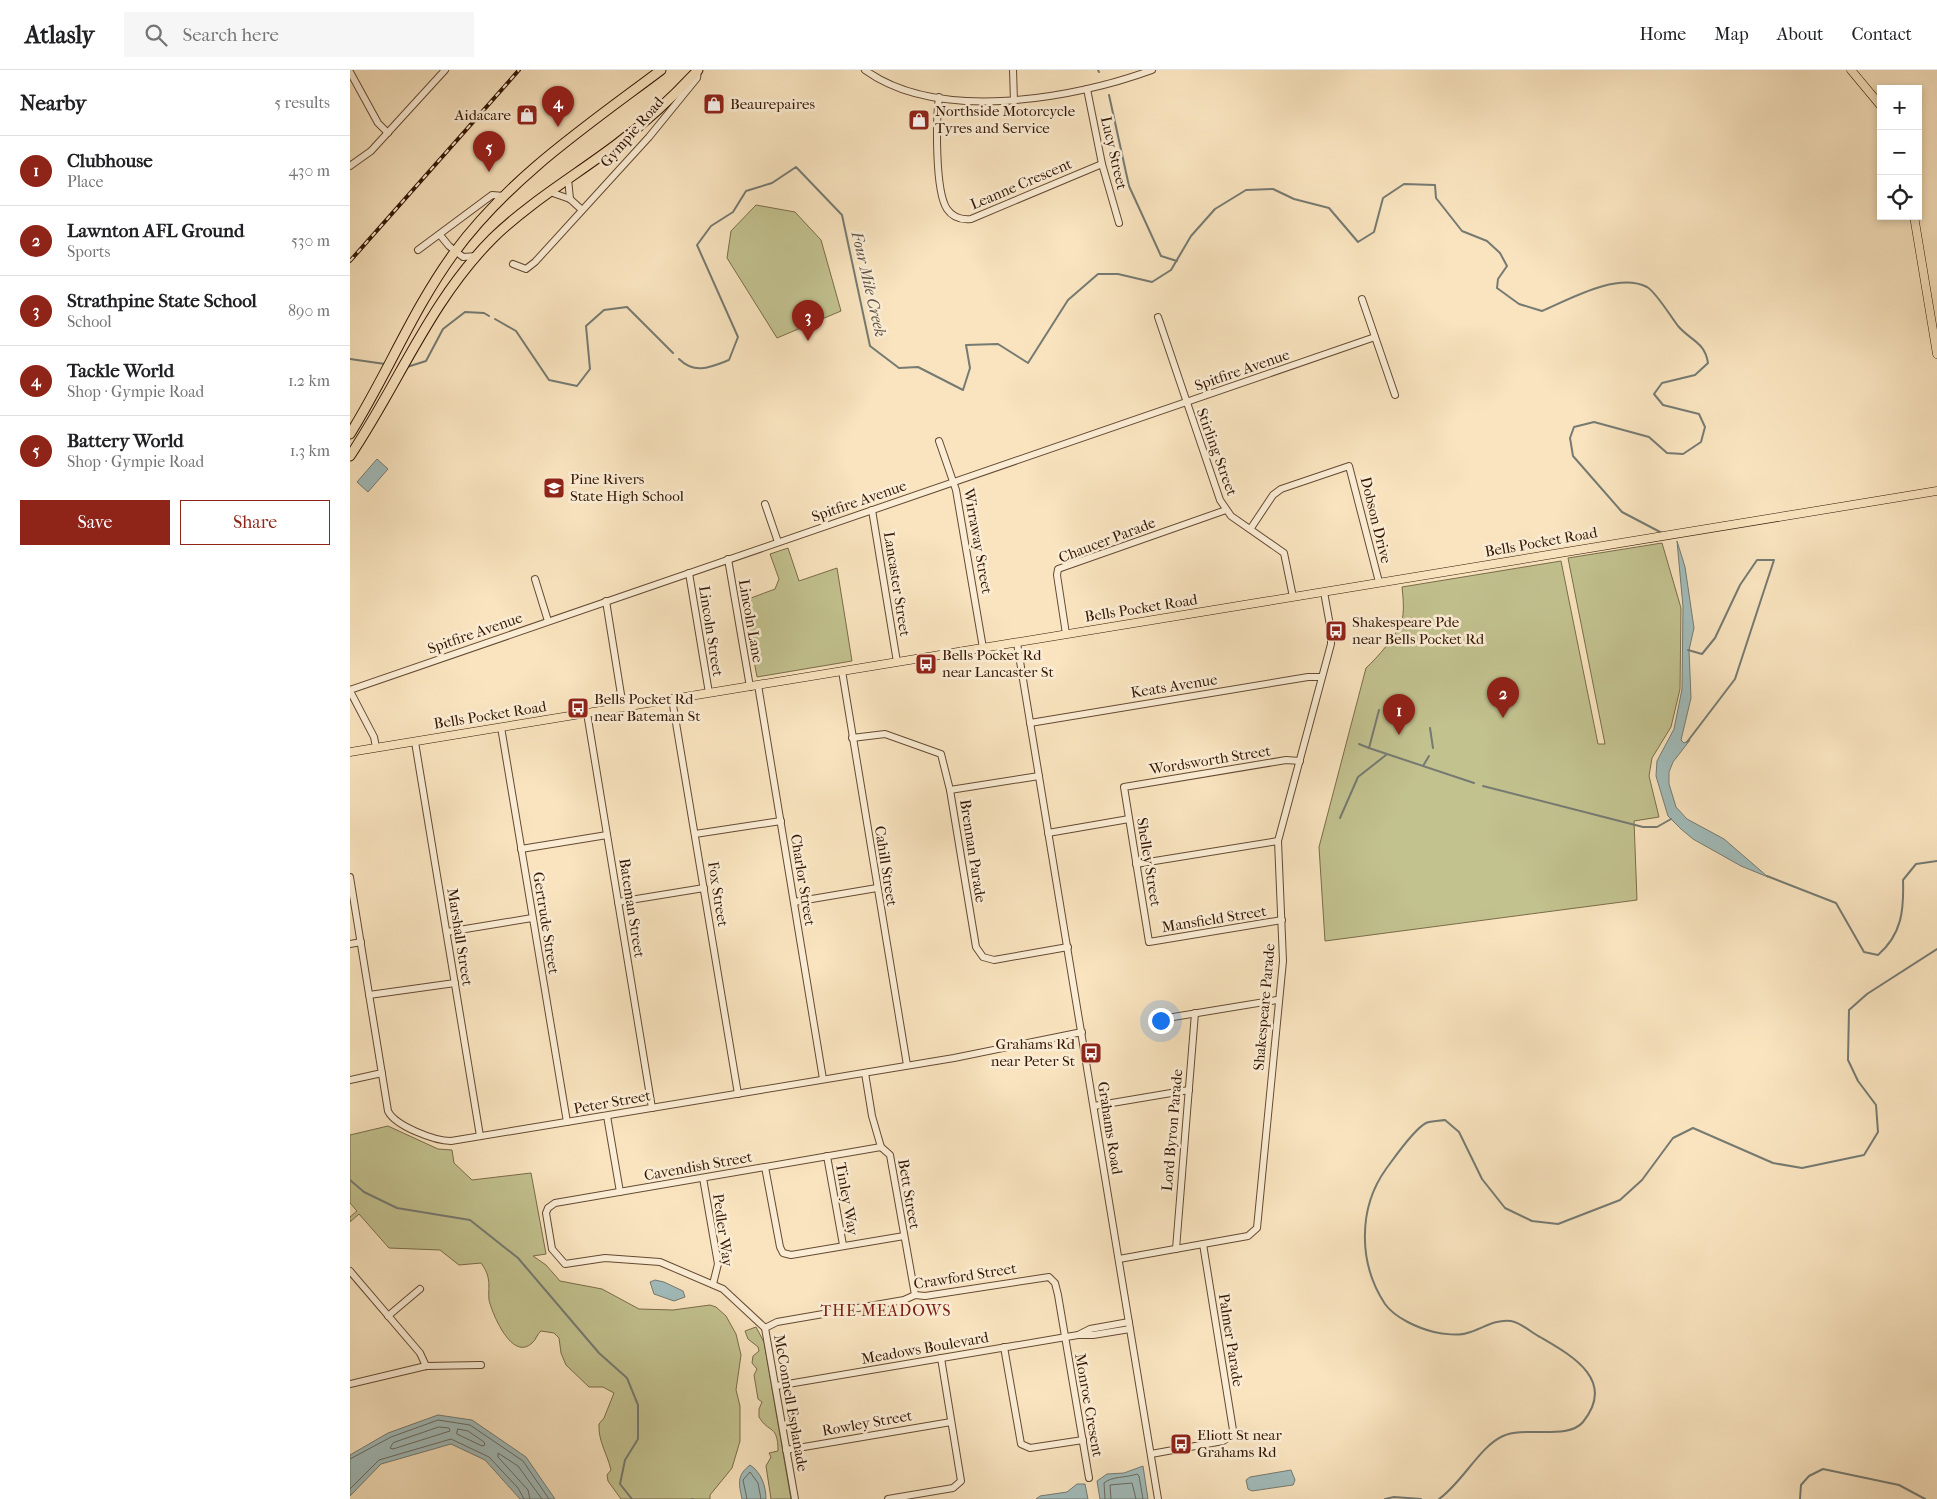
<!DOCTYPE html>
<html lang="en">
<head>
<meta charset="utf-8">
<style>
	:root { --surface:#fff; --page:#f6f6f6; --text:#202124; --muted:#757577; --line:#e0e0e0; --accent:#8f2418 }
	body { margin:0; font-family:"IM FELL French Canon",serif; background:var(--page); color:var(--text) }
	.controls { position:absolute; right:15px; top:15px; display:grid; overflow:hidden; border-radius:0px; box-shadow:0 2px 8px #0003 }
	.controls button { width:45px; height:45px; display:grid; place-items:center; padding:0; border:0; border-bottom:1px solid var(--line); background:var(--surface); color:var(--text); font:25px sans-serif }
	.you { position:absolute; left:810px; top:950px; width:18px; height:18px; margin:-12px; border:4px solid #fff; border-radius:50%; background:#1a73e8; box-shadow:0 0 0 8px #1a73e833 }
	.badge { display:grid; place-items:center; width:32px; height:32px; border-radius:50%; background:var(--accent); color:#fff; font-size:16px; font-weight:700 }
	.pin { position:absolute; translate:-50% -41px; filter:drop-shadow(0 1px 2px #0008) }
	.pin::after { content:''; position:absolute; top:26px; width:18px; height:15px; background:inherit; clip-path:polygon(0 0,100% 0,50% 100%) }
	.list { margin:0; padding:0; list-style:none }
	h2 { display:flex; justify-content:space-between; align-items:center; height:65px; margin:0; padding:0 20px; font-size:21px }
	h2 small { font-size:16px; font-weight:400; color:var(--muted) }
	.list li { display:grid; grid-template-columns:32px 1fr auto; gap:15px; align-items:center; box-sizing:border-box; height:70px; padding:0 20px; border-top:1px solid var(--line) }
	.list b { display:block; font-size:19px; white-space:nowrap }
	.list p { margin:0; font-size:16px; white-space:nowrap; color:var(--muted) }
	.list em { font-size:16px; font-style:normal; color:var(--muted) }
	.actions { display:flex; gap:10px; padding:15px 20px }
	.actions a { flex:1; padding:11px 0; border:1px solid var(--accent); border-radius:0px; text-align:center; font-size:18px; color:var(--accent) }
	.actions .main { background:var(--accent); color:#fff }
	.icon { flex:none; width:28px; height:28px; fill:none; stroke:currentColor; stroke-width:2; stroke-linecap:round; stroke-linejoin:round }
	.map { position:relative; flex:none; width:1587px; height:1429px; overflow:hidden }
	header { display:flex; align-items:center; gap:30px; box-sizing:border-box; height:70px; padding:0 25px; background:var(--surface); border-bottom:1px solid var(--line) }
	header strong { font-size:24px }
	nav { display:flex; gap:28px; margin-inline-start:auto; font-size:18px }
	.search { width:350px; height:45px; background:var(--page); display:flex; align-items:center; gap:12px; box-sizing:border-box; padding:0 18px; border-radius:0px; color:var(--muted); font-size:19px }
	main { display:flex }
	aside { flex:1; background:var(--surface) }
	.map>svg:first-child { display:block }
</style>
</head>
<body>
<header>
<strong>Atlasly</strong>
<div class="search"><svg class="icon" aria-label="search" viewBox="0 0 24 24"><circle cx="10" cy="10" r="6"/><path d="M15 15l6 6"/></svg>Search here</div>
<nav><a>Home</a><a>Map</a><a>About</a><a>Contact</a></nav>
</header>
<main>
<aside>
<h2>Nearby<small>5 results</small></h2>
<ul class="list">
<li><span class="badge">1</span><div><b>Clubhouse</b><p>Place</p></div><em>430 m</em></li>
<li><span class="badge">2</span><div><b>Lawnton AFL Ground</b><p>Sports</p></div><em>530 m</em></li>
<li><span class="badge">3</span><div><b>Strathpine State School</b><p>School</p></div><em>890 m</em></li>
<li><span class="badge">4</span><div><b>Tackle World</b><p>Shop · Gympie Road</p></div><em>1.2 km</em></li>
<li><span class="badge">5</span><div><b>Battery World</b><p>Shop · Gympie Road</p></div><em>1.3 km</em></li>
</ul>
<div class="actions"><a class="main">Save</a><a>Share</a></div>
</aside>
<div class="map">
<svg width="1587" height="1429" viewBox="0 0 1587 1429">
	<rect width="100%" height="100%" fill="#f9e4bf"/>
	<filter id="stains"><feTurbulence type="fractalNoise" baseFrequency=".004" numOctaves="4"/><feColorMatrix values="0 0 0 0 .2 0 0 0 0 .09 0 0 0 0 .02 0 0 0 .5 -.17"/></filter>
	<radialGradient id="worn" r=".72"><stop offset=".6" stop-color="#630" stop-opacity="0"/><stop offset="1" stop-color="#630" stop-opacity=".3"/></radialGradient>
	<g fill="#c2c28f" stroke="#7a6c4a">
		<path d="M406 135 445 142 471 170 491 241 427 268 377 188 381 161Z"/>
		<path d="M1312 473 1331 538 1330 619 1321 657 1302 688 1299 706 1309 747 1284 751 1287 830 975 871 969 777 1016 598C1029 586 1044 568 1051 553 1055 543 1053 527 1052 517L1211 491 1248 674H1255L1218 488Z"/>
		<path d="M438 478 449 511 487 498 502 591 407 607 393 531 425 519 429 509 420 484Z"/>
		<path d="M38 1056 88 1079 102 1080 104 1093 122 1110 181 1103 196 1184 183 1186 196 1195 210 1211 252 1219 289 1239 323 1240 360 1235 366 1237 376 1246 386 1264 391 1285 386 1320 390 1336V1371L382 1398 360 1425V1429H271L258 1411 257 1405 261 1400C257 1383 248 1371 249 1354L254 1348 264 1323 253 1317H239L216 1295 211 1283 209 1268 204 1263 191 1261C187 1264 186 1270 182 1273 162 1292 142 1243 139 1230 138 1223 140 1214 138 1207 137 1202 134 1197 131 1193L109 1195 90 1180 39 1178 9 1144 0 1152V1147L7 1141 0 1133V1065Z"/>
		<path d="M406 1257 414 1272 441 1429H421L416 1396 421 1387 419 1383 428 1381C428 1354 419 1364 409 1347V1339L412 1332 408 1329 404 1305 407 1299 402 1293 403 1286 409 1281 408 1277 398 1269 395 1261Z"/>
	</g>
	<g fill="#a1bcbb" stroke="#757a72">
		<path d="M27 389 38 399 18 422 7 412Z"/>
		<path d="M1327 471 1335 497 1344 558 1339 580 1341 628 1331 670 1334 673 1340 670 1323 692 1319 702V714L1326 737 1337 749 1374 769 1418 807 1391 796 1343 769 1331 759 1318 746 1306 706 1307 691 1324 659 1332 619 1333 537Z"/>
		<path d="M305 1210 314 1212 333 1221 335 1227 324 1231 304 1224 300 1212Z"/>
		<path d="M88 1345 122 1350 176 1387 205 1429H170L135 1390 101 1374 31 1394 0 1426V1385L38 1363Z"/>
		<path d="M400 1395C411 1402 416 1416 416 1429H392C389 1414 386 1406 400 1395Z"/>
		<path d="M793 1396 798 1429H750L747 1411 757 1404 774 1403Z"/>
		<path d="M941 1400 945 1410 943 1415 902 1421 898 1419 896 1410 900 1407Z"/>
		<path d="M727 1414H735L738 1429H686L690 1426 717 1422Z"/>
	</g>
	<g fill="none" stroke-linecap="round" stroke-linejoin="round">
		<g stroke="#6a6960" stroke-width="1">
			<path d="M89 1357 99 1358 100 1361 43 1379 40 1378 43 1373Z"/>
			<path d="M108 1359 118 1361 134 1372 135 1375 132 1376 107 1364Z"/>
			<path d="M0 1389 41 1367 88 1350 120 1355 173 1391 199 1429"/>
			<path d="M0 1419 29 1390 101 1369 139 1387 168 1418 174 1429"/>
			<path d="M180 1429 178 1420 148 1387V1383L168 1396 192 1429"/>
			<path d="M397 1429 393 1410 400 1402 408 1413 411 1429"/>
			<path d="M755 1429 754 1413C762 1406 776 1408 787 1404L789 1406 793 1429"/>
			<path d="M761 1429 760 1415 782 1413 786 1429"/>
		</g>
		<g stroke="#757a72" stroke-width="2">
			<path d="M748 0 749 2"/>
			<path d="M759 25 779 116 811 186 827 191"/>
			<path d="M145 249 166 261 199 310 227 316 240 299 236 256 254 240 277 237 323 283"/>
			<path d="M0 289 35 294"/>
			<path d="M329 289C345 305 361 297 379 290L388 267 347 175 361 156 383 142 396 121 422 113 446 97 492 145 520 276 549 298 568 297 613 320 620 298 616 275 648 274 678 293 718 230 748 204H768L802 212 821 200 841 166 865 139 896 120 923 119 944 129 979 138 1008 172 1024 162 1033 128 1054 114 1085 115 1086 128 1112 161 1137 171 1150 183 1157 196 1148 209 1147 218 1169 234 1192 241C1220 229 1267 202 1297 217 1306 222 1321 247 1328 256 1341 271 1355 272 1358 293L1345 305 1312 313 1304 324 1313 335 1349 344 1355 357 1351 372 1333 384 1317 383 1299 367 1244 352 1224 357 1220 368 1223 386 1272 442 1312 463"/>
			<path d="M57 297 76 291 93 259 115 242 134 243 139 246"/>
			<path d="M1029 640 1019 678 1124 713"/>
			<path d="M1080 658 1083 678"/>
			<path d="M1337 672 1385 609 1424 490H1407L1390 515 1365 568 1352 584 1338 580"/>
			<path d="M1009 674 1019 678"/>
			<path d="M1073 696 1079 686"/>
			<path d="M1133 716 1293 757H1307L1321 749"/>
			<path d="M990 748 1008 707 1036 685"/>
			<path d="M1417 806 1486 833 1514 882 1528 885C1552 864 1554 840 1553 810L1566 794 1587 791"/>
			<path d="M0 1110 14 1122 47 1138 120 1150 168 1188 249 1283 277 1308 288 1335V1369L275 1390 270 1414 282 1429"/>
			<path d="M342 1429H343"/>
			<path d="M1035 1429 1044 1427 1071 1429"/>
			<path d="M1089 1429C1112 1413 1130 1376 1153 1366 1176 1356 1218 1370 1233 1352 1267 1310 1221 1285 1190 1267 1182 1263 1170 1252 1161 1251 1144 1249 1132 1259 1117 1263 1109 1266 1092 1264 1084 1262 1068 1258 1045 1248 1035 1234 1008 1193 1008 1138 1036 1099 1045 1087 1063 1060 1076 1053 1081 1051 1089 1051 1095 1050L1109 1062 1132 1109 1155 1138 1182 1151 1208 1154 1270 1130 1292 1110 1323 1068 1343 1058 1423 1093 1452 1098 1514 1085 1528 1062 1526 1035 1508 1011 1498 990 1499 940 1517 924 1587 879"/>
			<path d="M1450 1429 1451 1415 1459 1406 1473 1399 1549 1415 1575 1429"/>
		</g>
		<g stroke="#644a33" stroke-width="8">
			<g id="minor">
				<path d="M515 0C588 53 723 29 802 0"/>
				<path d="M663 0 664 31"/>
				<path d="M0 2 28 53 38 63"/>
				<path d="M737 19 752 94 769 153"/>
				<path d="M589 27C586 50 585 121 597 139 603 148 611 150 621 149L752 94"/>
				<path d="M0 96 21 81 95 0"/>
				<path d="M218 109 220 129"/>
				<path d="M200 122 220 129 232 140"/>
				<path d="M90 165 99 176 113 187 127 186"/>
				<path d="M68 180 142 125 154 126"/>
				<path d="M163 194 176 199 185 192 299 67 347 8 348 0"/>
				<path d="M1012 229 1045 325"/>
				<path d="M808 247 870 430 881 446 934 483 943 527"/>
				<path d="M589 371 606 420 633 578"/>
				<path d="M415 434 428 472"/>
				<path d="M522 440 547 592"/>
				<path d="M901 458 923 425 931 419 999 396 1029 512"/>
				<path d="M378 489 400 617"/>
				<path d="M339 503 359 623"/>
				<path d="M185 509 198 551"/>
				<path d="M256 531 273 637"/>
				<path d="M716 564 707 505 708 499 876 440"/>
				<path d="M667 573 808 1429"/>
				<path d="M492 601 557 995"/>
				<path d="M408 615 473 1009"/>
				<path d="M0 620 1025 267"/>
				<path d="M0 621 24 667 26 677"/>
				<path d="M322 629 388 1024"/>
				<path d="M237 643 302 1038"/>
				<path d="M680 653 958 607H971"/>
				<path d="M151 657 217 1052"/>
				<path d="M502 668 535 664 591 684 600 720 626 877 633 887 644 890 718 877"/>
				<path d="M65 672 130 1066"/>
				<path d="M600 720 689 706"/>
				<path d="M698 763 779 749"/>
				<path d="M345 764 431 751"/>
				<path d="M171 779 257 765"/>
				<path d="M786 794 928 771"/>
				<path d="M0 807 38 1041C45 1056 85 1071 101 1071L604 988 732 962"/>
				<path d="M268 832 354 818"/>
				<path d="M444 832 527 818"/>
				<path d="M932 850 799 872 774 717 936 690 950 691"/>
				<path d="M97 862 182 848"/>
				<path d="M0 874 11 872"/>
				<path d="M19 925 105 913"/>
				<path d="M805 950 927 930"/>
				<path d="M515 1003 522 1046 531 1077 540 1085 565 1225"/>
				<path d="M0 1010 32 1003"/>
				<path d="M744 1036 839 1020"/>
				<path d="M257 1046 270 1122"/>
				<path d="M477 1086 493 1175"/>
				<path d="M415 1097 430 1177 433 1183 441 1185 554 1166"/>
				<path d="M353 1108 368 1194 363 1214"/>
				<path d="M826 1179 845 943"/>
				<path d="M769 1189 898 1166 907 1158 933 891 928 771 981 574V561L974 522"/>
				<path d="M0 1201 70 1283 76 1296"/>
				<path d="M38 1246 70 1219"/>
				<path d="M415 1258 427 1252 554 1230 565 1225 575 1226 699 1207 705 1213 708 1225 739 1408"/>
				<path d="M730 1264 740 1259 779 1252"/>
				<path d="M654 1277 671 1374 680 1378 733 1370"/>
				<path d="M0 1314 76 1296 131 1295"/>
				<path d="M426 1316 728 1265H743L780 1259"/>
				<path d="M436 1380 601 1352"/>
				<path d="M801 1384 873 1371 882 1365 883 1360 853 1174"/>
				<path d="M445 1429 415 1258 373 1219 310 1192 255 1188 215 1194 202 1179 196 1143 198 1138 205 1133 531 1077"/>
				<path d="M538 1429 603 1418 611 1411 591 1288"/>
			</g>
		</g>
		<g stroke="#331604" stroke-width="9">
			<g id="major">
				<path d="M1501 0 1531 36"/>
				<path d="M1564 146 1587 284"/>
				<path d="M0 682 1587 421"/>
			</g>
		</g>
		<g stroke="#331604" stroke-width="11">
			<g id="highway">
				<path d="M0 364C37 305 63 239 104 183 159 108 238 55 311 0"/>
				<path d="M0 386C49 313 80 231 143 168 180 132 226 105 267 74 296 52 323 27 348 0"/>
			</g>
		</g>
		<use href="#minor" stroke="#fbedd5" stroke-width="6"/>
		<use href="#major" stroke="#f9e4bf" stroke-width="8"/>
		<use href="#highway" stroke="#f9e4bf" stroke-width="9"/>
		<g stroke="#331604" stroke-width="4">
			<path id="rail" d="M0 191 169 0"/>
		</g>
		<use href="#rail" stroke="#fbedd5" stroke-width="2" stroke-dasharray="5.5" stroke-linecap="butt"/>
	</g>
	<defs>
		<g id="shop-square" transform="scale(1.125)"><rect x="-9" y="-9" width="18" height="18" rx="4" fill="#8f2418" stroke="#fbedd5"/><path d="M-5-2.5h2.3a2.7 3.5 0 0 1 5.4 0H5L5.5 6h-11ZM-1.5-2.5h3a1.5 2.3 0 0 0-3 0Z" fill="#fff"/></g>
		<g id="school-square" transform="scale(1.125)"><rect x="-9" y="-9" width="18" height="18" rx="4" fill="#8f2418" stroke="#fbedd5"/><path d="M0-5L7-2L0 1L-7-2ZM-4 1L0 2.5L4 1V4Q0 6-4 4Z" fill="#fff"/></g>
		<g id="bus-square" transform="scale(1.125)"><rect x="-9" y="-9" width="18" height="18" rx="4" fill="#8f2418" stroke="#fbedd5"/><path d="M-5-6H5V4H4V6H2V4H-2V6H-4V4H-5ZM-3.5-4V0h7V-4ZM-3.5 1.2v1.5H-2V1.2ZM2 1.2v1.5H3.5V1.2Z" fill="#fff"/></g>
	</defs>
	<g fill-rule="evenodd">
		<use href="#shop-square" x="364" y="34"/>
		<use href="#shop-square" x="177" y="45"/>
		<use href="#shop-square" x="569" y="50"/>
		<use href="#school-square" x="204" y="418"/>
		<use href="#bus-square" x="986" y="561"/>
		<use href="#bus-square" x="576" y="594"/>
		<use href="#bus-square" x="228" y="638"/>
		<use href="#bus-square" x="741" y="983"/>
		<use href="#bus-square" x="831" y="1374"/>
	</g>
	<g text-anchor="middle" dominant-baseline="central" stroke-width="5" stroke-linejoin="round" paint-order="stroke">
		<g font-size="15" fill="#331604" stroke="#fbedd5" text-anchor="start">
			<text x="380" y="34">Beaurepaires</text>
			<text x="585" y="41">Northside Motorcycle<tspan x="585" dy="17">Tyres and Service</tspan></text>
			<text x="161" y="45" text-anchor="end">Aidacare</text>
			<text x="220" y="409">Pine Rivers<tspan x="220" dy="17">State High School</tspan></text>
			<text x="1002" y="552">Shakespeare Pde<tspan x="1002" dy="17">near Bells Pocket Rd</tspan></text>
			<text x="592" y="585">Bells Pocket Rd<tspan x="592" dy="17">near Lancaster St</tspan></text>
			<text x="244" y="629">Bells Pocket Rd<tspan x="244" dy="17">near Bateman St</tspan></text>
			<text x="725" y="974" text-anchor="end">Grahams Rd<tspan x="725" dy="17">near Peter St</tspan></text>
			<text x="847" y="1365">Eliott St near<tspan x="847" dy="17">Grahams Rd</tspan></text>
		</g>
		<g font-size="15" fill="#331604" stroke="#fbedd5">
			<text transform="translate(282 62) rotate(-49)">Gympie Road</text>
			<text transform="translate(764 83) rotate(77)">Lucy Street</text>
			<text transform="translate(671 114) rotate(-23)">Leanne Crescent</text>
			<text transform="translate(892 300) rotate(-19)">Spitfire Avenue</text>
			<text transform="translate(867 382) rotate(70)">Stirling Street</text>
			<text transform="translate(509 431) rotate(-19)">Spitfire Avenue</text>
			<text transform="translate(1026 450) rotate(76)">Dobson Drive</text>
			<text transform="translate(757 470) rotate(-21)">Chaucer Parade</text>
			<text transform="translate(628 471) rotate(80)">Wirraway Street</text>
			<text transform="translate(1191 472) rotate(-10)">Bells Pocket Road</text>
			<text transform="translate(547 514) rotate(81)">Lancaster Street</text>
			<text transform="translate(791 538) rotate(-9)">Bells Pocket Road</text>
			<text transform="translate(401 551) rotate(80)">Lincoln Lane</text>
			<text transform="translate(361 561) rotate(81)">Lincoln Street</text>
			<text transform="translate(125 563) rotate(-19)">Spitfire Avenue</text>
			<text transform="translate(824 616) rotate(-9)">Keats Avenue</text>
			<text transform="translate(140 645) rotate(-9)">Bells Pocket Road</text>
			<text transform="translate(860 690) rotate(-9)">Wordsworth Street</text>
			<text transform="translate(623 781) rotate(81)">Brennan Parade</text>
			<text transform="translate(799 792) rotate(81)">Shelley Street</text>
			<text transform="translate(536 796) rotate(81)">Cahill Street</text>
			<text transform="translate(453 810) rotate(81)">Charlor Street</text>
			<text transform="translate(368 824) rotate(81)">Fox Street</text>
			<text transform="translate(282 838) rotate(81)">Bateman Street</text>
			<text transform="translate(864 849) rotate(-9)">Mansfield Street</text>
			<text transform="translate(196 853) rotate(81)">Gertrude Street</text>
			<text transform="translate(110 867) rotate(81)">Marshall Street</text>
			<text transform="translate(914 937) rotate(-85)">Shakespeare Parade</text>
			<text transform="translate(262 1032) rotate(-10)">Peter Street</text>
			<text transform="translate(760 1058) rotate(81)">Grahams Road</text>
			<text transform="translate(822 1060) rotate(-85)">Lord Byron Parade</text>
			<text transform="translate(348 1096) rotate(-10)">Cavendish Street</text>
			<text transform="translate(559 1124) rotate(80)">Bett Street</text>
			<text transform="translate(497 1129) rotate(80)">Tinley Way</text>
			<text transform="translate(373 1160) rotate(82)">Pedler Way</text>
			<text transform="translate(615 1206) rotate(-9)">Crawford Street</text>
			<text transform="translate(881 1270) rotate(81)">Palmer Parade</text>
			<text transform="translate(575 1278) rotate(-10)">Meadows Boulevard</text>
			<text transform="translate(441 1333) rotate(80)">McConnell Esplanade</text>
			<text transform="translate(739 1335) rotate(80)">Monroe Cresent</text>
			<text transform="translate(517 1353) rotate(-10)">Rowley Street</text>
		</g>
		<g font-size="16" font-style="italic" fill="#5a5044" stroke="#fbedd5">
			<text transform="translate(519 214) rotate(77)">Four Mile Creek</text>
		</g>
		<g font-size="16" letter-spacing="1" fill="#7a1f14" stroke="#fbedd5">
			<text x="536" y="1240">THE MEADOWS</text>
		</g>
	</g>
	<rect width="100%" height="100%" filter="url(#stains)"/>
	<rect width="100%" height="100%" fill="url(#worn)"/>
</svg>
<div class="controls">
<button>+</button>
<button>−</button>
<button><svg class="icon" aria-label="locate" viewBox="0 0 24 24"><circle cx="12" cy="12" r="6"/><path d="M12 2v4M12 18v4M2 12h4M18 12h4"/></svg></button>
</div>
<div class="you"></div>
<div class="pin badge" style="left:1049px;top:665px">1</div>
<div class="pin badge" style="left:1153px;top:648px">2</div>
<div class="pin badge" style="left:458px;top:271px">3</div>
<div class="pin badge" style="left:208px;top:57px">4</div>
<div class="pin badge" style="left:139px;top:102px">5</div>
</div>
</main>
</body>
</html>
